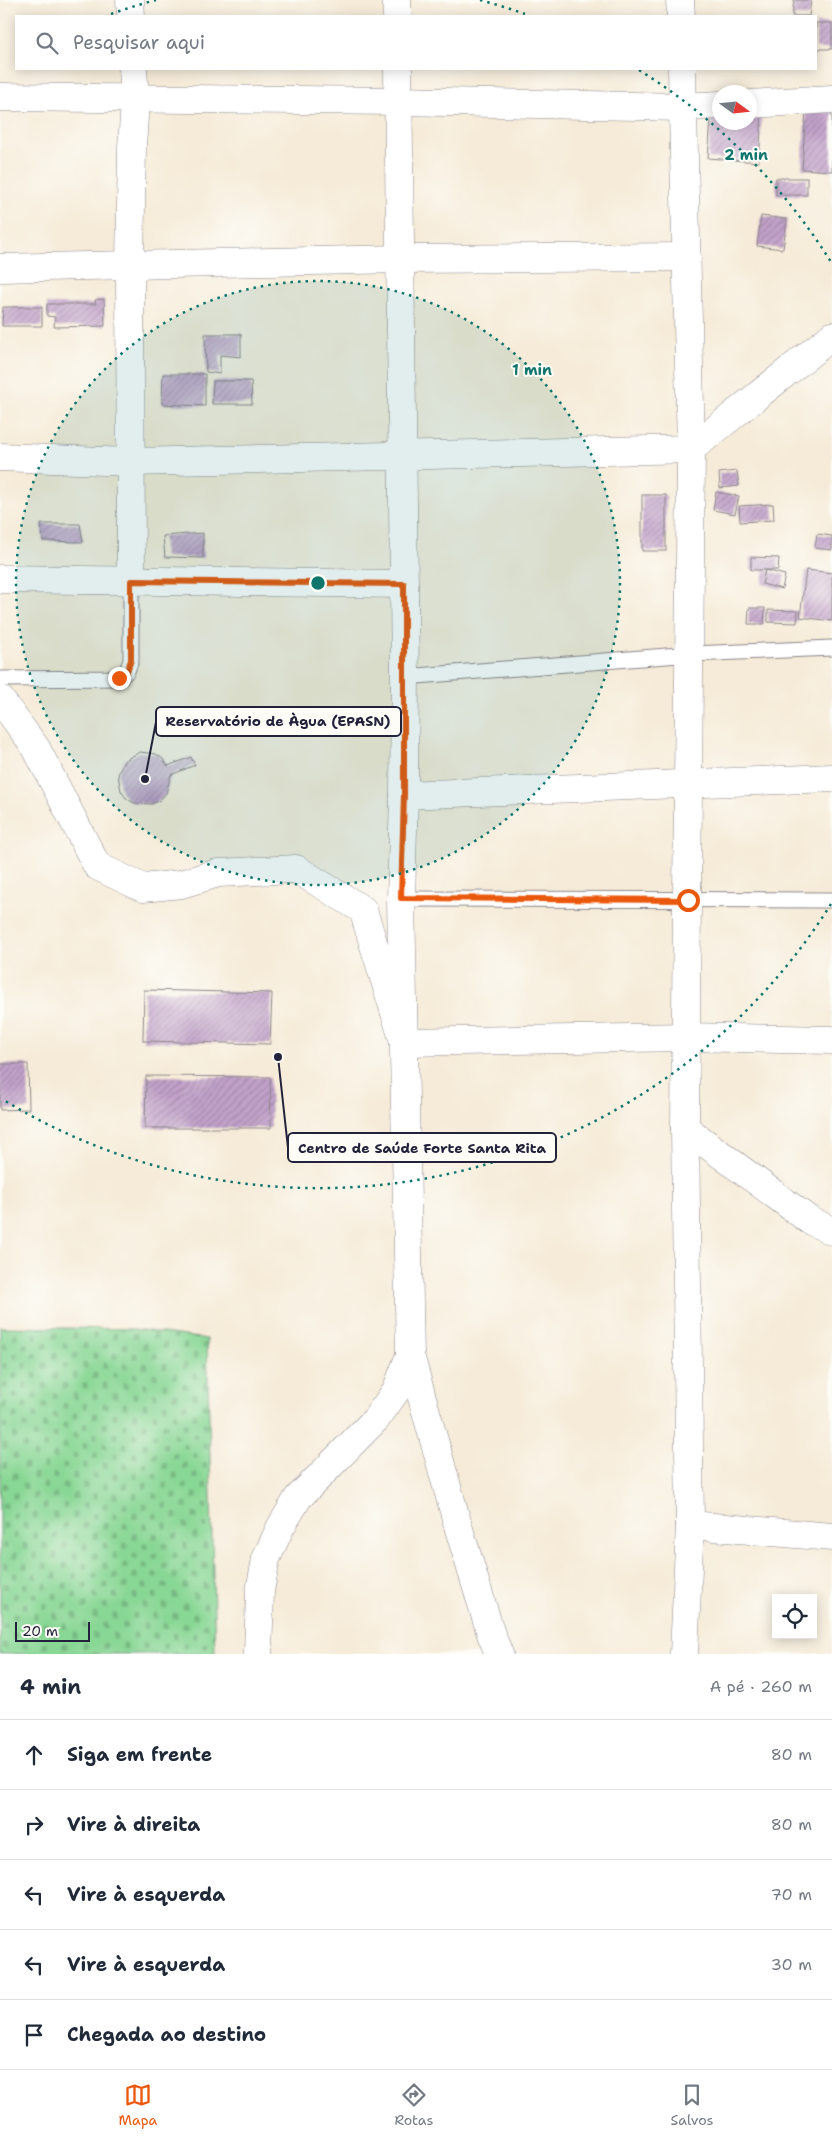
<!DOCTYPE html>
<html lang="pt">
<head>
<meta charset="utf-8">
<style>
	:root { --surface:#fff; --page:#f2f2f3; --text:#1f2937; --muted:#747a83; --line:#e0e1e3; --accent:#ea580c }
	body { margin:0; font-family:"Shantell Sans",sans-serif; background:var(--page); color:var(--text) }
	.controls { position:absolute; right:15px; bottom:15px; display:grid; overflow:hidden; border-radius:0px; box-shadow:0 2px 12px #0003 }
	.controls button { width:45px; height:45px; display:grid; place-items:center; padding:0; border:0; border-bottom:1px solid var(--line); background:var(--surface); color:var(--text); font:25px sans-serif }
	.compass { position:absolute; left:712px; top:85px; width:45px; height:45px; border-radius:50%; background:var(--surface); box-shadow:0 2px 12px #0003; rotate:105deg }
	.scale { position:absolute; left:15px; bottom:12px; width:75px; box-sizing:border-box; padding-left:5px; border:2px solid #22223b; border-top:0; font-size:14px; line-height:18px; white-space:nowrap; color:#22223b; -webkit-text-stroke:4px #fdfcf7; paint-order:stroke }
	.stop { position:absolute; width:15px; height:15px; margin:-11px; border:4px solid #ea580c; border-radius:50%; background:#fff }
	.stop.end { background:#ea580c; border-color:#fff; box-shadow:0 1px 5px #0008 }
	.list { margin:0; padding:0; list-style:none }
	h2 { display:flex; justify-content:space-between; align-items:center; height:65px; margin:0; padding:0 20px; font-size:21px }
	h2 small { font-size:16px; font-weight:400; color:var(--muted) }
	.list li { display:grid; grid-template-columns:32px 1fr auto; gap:15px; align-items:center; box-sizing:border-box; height:70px; padding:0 20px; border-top:1px solid var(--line) }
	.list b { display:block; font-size:19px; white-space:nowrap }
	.list em { font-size:16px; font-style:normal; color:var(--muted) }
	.icon { flex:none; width:28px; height:28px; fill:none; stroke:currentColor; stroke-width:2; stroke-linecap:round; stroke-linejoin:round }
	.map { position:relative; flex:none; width:832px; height:1654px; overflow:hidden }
	.search { position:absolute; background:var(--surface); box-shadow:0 2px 12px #0003; left:15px; right:15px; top:15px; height:55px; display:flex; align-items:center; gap:12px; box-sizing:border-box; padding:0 18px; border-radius:0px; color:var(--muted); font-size:19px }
	.sheet { height:415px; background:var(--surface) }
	nav { display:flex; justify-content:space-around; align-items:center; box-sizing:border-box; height:70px; border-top:1px solid var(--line); background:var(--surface); font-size:14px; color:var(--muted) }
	nav a { display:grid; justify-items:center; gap:2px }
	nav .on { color:var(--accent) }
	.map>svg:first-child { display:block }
</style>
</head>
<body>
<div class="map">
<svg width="832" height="1654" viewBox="0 0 832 1654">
	<defs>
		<pattern id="cemetery-stones" width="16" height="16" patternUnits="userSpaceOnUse" patternTransform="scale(1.25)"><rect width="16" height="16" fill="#89d795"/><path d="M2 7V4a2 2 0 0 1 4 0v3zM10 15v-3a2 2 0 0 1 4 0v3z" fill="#76b881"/></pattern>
		<pattern id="building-hatch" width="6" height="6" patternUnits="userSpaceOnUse" patternTransform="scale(1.25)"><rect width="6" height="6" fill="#c2a2ca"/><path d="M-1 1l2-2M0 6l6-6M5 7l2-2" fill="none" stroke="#9d84a5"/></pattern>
	</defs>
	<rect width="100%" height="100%" fill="#fdfcf7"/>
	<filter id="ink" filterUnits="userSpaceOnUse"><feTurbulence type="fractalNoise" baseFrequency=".02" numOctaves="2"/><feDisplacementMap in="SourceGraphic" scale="10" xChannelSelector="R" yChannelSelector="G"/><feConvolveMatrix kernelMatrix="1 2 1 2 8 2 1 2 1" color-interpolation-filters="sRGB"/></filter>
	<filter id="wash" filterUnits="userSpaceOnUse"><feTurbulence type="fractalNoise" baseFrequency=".0096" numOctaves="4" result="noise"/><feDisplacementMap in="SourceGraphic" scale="20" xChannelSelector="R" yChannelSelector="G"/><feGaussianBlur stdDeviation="1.12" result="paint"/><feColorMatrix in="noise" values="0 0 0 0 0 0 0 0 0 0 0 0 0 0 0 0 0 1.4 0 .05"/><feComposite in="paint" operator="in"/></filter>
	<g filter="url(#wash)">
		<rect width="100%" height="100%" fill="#f6ebd8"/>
		<path fill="url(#cemetery-stones)" stroke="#567c68" d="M0 1327 134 1329 207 1339 215 1654H0Z"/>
		<g id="blocks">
			<g fill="url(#building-hatch)">
				<path d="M794 0H811L809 16H792Z"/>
				<rect x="816" y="23" width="16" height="26"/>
				<path d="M807 94 832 96V171L802 169Z"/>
				<path d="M712 107 720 108V122H750V110L762 111 759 162 708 158Z"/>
				<rect x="776" y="178" width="31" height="17"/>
				<path d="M761 216 787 219 783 249 757 246Z"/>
				<path d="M104 299 105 326 54 327 55 317 47 316V304H96L95 300Z"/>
				<path d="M3 307H42V326H2Z"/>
				<path d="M205 334H241V357L220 355V374L206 372Z"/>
				<path d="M163 374H205V406L162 404Z"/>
				<path d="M213 381H251L252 404H212Z"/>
				<path d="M737 471 739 486 720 488 719 473Z"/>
				<path d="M716 492 739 496 735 514 713 510Z"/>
				<rect x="642" y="495" width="24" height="56"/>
				<path d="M773 504 774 520 740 522 739 506Z"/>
				<path d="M41 524H80L83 542 43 541Z"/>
				<path d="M203 533V558L165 557 163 536Z"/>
				<path d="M817 534 832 536V550L815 548Z"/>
				<path d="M751 557 779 558 778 570H751Z"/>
				<path d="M765 570 785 575 782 589 762 584Z"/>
				<path d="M806 570 832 573V621L800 617Z"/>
				<path d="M749 608H765L764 624H748Z"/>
				<path d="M768 610 798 611 797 623 768 622Z"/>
				<path d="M140 752 156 754 163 759 168 766 191 757 195 765 171 775 166 793 160 800 152 804 134 803 126 798 121 791 118 775 121 767 125 760Z"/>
				<path d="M144 990 272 993 270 1044 143 1041Z"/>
				<path d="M0 1064H28L29 1109 0 1110Z"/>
				<path d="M146 1076 270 1077 271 1128H145Z"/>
			</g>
		</g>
	</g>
	<g filter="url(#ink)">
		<use href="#blocks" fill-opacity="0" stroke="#8c868a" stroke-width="1"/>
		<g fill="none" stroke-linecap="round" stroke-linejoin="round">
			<g stroke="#8c868a" stroke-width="17">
				<g id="lane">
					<path d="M405 677 691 654 832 648"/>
					<path d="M0 679 119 678 127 671 131 660V581"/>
					<path d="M401 899 832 900"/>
				</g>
			</g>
			<g stroke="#8c868a" stroke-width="29">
				<g id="street">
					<path d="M130 0 131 16"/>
					<path d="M397 0V16"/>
					<path d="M680 0 681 16"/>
					<path d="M398 69 405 677 404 795 401 899 410 1355 459 1529 491 1634 499 1654"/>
					<path d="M682 69 691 449 685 1128 690 1525 684 1654"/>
					<path d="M0 97 398 101 683 107 720 105"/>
					<path d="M750 104 832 99"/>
					<path d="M0 268 400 259 687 257"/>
					<path d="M0 457 130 462 691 449 832 336"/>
					<path d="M0 579 404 584"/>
					<path d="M131 581 130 264 132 147 135 100 133 69"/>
					<path d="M0 699 36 748 97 866 143 888 181 884 218 873 296 869 363 910 404 1042 686 1037 832 1040"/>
					<path d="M404 795 832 778"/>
					<path d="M685 1128 809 1220 832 1231"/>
					<path d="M690 1525 832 1537"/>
					<path d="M258 1654 260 1591 266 1559 280 1528 298 1498 376 1419 396 1391 410 1355"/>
				</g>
			</g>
			<use href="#lane" stroke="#fff" stroke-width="15"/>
			<use href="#street" stroke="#fff" stroke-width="28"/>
		</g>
	</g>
	<g fill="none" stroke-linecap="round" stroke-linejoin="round" filter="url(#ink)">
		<path stroke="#ea580c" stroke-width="6" d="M119 678 127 671 131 660V581L404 584V795L401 898 688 900"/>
	</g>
	<circle cx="318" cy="583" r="302" fill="#0f766e" fill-opacity=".12"/>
	<g fill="none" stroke="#0f766e" stroke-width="2.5" stroke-dasharray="2.5 5">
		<circle cx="318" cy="583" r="302"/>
		<path d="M831 904A605 605 0 0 1 2 1099M111 14A605 605 0 0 1 156 0M480 0A605 605 0 0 1 525 14M639 70A605 605 0 0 1 831 262"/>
	</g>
	<circle cx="318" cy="583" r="8" fill="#0f766e" stroke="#fdfcf7" stroke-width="2.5"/>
	<g font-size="15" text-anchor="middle" font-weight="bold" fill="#0f766e" stroke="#fdfcf7" stroke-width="4" stroke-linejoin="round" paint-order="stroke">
		<text x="746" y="160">2 min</text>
		<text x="532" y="375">1 min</text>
	</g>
	<path fill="none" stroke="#22223b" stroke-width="2" d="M145 779L156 722M278 1057L288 1148"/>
	<g fill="#22223b" stroke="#fdfcf7" stroke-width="2">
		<circle cx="145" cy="779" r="5"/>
		<circle cx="278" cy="1057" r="5"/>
	</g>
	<g fill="#fdfcf7" stroke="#22223b" stroke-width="2">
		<rect x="156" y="707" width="245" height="29" rx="5"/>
		<rect x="288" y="1133" width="268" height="29" rx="5"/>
	</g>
	<g font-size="14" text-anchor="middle" font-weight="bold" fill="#22223b">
		<text x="278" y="726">Reservatório de Àgua (EPASN)</text>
		<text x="422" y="1153">Centro de Saúde Forte Santa Rita</text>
	</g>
</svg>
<div class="controls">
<button><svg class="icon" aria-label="locate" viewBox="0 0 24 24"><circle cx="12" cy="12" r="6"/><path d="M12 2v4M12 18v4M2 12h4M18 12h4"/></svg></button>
</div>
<svg class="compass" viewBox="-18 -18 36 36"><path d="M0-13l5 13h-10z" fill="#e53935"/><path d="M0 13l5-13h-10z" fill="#747a83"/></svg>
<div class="scale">20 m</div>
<div class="stop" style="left:688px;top:900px"></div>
<div class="stop end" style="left:119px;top:678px"></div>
<div class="search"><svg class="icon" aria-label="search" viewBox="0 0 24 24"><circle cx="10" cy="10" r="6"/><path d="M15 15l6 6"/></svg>Pesquisar aqui</div>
</div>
<section class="sheet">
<h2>4 min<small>A pé · 260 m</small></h2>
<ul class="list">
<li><svg class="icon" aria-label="ahead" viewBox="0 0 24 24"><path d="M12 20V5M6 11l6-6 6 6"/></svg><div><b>Siga em frente</b></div><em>80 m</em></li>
<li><svg class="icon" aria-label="right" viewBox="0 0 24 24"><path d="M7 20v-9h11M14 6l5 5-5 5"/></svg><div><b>Vire à direita</b></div><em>80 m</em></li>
<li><svg class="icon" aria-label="left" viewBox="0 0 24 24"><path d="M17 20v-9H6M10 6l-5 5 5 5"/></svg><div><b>Vire à esquerda</b></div><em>70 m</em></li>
<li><svg class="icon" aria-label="left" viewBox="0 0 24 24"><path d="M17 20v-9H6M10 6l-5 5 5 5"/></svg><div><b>Vire à esquerda</b></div><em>30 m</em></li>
<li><svg class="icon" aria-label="arrive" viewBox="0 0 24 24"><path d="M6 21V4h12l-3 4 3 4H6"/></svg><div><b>Chegada ao destino</b></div></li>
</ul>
</section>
<nav>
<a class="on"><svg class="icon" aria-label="map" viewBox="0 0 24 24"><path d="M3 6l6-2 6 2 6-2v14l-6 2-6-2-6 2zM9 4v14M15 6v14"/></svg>Mapa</a>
<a><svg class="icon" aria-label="directions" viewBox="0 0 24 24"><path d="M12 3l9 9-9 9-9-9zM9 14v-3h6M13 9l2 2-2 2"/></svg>Rotas</a>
<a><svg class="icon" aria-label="saved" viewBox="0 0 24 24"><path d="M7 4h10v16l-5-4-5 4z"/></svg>Salvos</a>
</nav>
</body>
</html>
